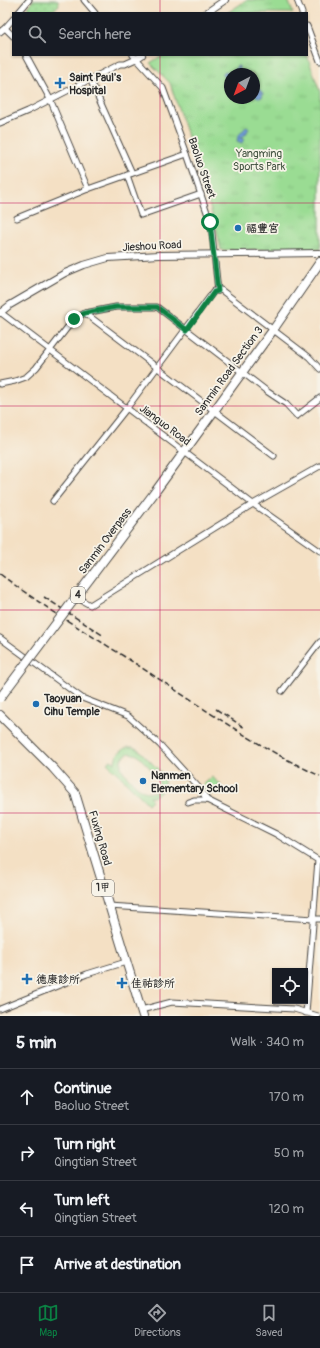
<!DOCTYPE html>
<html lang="en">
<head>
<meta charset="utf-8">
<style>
	:root { --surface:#171b24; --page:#242831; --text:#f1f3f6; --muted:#9ea1a6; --line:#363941; --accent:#0b8043 }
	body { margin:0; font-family:Pangolin,"LXGW WenKai TC",sans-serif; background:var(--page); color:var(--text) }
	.controls { position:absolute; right:12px; bottom:12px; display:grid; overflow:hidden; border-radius:0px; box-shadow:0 1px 3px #0004 }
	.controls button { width:36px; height:36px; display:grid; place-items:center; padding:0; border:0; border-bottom:1px solid var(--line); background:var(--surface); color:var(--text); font:20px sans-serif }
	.compass { position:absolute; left:224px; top:68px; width:36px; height:36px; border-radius:50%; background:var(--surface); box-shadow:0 1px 3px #0004; rotate:221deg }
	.stop { position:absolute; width:12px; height:12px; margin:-9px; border:3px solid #0b8043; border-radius:50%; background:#fff }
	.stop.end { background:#0b8043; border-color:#fff; box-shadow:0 1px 4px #0008 }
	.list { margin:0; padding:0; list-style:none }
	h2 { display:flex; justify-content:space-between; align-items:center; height:52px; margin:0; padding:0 16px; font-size:17px }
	h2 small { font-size:13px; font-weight:400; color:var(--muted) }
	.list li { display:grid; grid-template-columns:26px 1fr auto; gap:12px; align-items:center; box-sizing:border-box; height:56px; padding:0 16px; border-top:1px solid var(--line) }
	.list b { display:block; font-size:15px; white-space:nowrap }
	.list p { margin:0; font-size:13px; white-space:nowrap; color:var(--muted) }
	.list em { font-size:13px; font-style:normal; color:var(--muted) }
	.icon { flex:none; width:22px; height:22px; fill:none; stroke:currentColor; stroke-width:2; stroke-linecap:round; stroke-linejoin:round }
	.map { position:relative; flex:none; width:320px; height:1016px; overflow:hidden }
	.search { position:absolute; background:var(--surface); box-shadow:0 1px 3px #0004; left:12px; right:12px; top:12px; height:44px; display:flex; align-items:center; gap:10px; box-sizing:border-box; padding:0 14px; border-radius:0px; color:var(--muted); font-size:15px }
	.sheet { height:276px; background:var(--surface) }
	nav { display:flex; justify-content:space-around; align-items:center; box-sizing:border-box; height:56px; border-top:1px solid var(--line); background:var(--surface); font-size:11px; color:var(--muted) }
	nav a { display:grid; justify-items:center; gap:2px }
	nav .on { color:var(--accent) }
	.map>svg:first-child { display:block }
</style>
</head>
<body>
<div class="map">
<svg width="320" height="1016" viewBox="0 0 320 1016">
	<defs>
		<pattern id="park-tufts" width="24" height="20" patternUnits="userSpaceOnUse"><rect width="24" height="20" fill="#9adc93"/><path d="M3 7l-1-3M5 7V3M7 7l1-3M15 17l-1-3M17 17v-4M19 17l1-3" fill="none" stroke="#85bd7f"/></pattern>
		<pattern id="garden-dots" width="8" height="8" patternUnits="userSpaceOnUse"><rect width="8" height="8" fill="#9adc93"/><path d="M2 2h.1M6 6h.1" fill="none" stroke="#85bd7f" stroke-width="1.8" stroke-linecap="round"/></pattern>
		<pattern id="water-rules" width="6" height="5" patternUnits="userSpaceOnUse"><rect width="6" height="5" fill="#719fda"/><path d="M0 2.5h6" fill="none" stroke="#5d82b1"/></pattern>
	</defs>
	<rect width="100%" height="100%" fill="#f7f3e8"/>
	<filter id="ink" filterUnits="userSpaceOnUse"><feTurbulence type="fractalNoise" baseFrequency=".025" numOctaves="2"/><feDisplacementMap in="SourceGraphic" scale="8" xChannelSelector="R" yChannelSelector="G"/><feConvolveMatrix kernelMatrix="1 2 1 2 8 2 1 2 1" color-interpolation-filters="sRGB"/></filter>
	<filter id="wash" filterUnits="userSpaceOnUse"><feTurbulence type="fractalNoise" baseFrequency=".012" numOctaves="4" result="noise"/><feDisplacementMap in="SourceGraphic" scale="16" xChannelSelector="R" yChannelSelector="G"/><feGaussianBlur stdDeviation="0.9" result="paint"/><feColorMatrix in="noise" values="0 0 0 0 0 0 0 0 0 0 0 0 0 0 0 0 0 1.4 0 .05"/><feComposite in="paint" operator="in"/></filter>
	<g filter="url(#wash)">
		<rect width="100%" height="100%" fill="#f4e0c4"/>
		<path fill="#9adc93" stroke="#62845f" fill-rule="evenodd" d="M128 747H133L139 750 162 773 164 778V787L162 791 153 797H149L152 800 148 804 107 763 111 760 115 763C115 755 120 750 128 747ZM130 753 137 755 157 775C159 779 160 783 158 788 148 803 127 777 121 768V759L127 754Z"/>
		<g fill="url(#park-tufts)" stroke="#62845f" fill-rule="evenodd">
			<path d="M247 0H288L293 13H227Z"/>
			<path d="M163 55H307L320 92V249L221 250 215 223 170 83 150 63ZM230 74H254V98H230Z"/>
			<path d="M212 777 221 785 209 796 203 792 201 787Z"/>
		</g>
		<path fill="url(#garden-dots)" stroke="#62845f" d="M33 0H58L59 5 50 13H33L28 7Z"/>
		<g fill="url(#water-rules)" stroke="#4e6582">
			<path d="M237 66H239V69L242 74H230V86H229V81L222 74 224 72C231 72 234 74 237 66Z"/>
			<path d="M254 84 263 93 262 97 259 98 254 94Z"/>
			<path d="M247 126 249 128 246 134 241 138 244 140 242 143 237 141 238 136Z"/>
		</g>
	</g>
	<g filter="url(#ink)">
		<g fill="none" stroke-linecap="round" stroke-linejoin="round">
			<path stroke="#ccbca5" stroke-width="5" stroke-dasharray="5 2.5" stroke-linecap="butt" d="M70 594 78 598"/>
			<g stroke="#494642" stroke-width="7">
				<g id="minor">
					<path d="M84 0 95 13"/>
					<path d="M297 0 302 13"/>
					<path d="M18 13 29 0"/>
					<path d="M307 26 320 61"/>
					<path d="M5 28 13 36"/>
					<path d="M0 32 5 28 13 19"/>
					<path d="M26 55 50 99 88 189"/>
					<path d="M90 79 132 173"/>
					<path d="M0 123 28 111 120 64H125L136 59"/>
					<path d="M127 175 141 215 201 194"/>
					<path d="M17 218 88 189 187 154"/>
					<path d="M218 291 221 290 309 357 320 369"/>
					<path d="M0 312 253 504 320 551"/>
					<path d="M85 313 274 456"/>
					<path d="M0 384 15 381 26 377 36 368 74 319 85 313 116 307H157L268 392 286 404 297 416 320 398"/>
					<path d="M53 501 127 408 214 291H218L211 224 187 154 163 88 133 55"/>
					<path d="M81 600 90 605 253 504 320 466"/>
					<path d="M0 638 82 698 128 716 160 745 200 789 207 800"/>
					<path d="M282 691 320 642"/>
					<path d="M188 802 194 800H207L276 834 318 860 306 1013"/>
					<path d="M109 906 314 919H320"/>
					<path d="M0 1009 87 974 126 962"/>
					<path d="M141 1010 172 1002 294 1009 318 1016"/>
				</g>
			</g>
			<g stroke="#494642" stroke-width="8">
				<g id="tertiary">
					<path d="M206 13 225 0"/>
					<path d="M136 59 142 55"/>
					<path d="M0 313 10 305 65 273 84 265 108 258 159 255 320 253"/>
				</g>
			</g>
			<g stroke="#494642" stroke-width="10">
				<g id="primary">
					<path d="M155 492 273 330 320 262"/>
					<path d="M0 715 53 768 75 793 143 1016"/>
				</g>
			</g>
			<use href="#minor" stroke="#fff" stroke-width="5"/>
			<use href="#tertiary" stroke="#fff" stroke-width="6"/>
			<use href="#primary" stroke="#fff" stroke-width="8"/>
			<g stroke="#2b2b2b" stroke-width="1.5" stroke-dasharray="6 3" stroke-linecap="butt">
				<path d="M0 574C43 607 91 635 136 664 196 703 255 746 320 776"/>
				<path d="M44 597 104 636"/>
				<path d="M216 709 245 728"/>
			</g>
			<g stroke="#494642" stroke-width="10" stroke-linecap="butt">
				<path id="primary-bridge" d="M0 698 155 492"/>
			</g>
			<use href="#primary-bridge" stroke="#fff" stroke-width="8"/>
		</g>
	</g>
	<g fill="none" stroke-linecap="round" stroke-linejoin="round" filter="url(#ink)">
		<path stroke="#0b8043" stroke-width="5" d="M74 319 85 313 116 307H157L187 330 214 292 218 291 210 222"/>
	</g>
	<path fill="none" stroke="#c2185b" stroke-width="1" stroke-opacity="0.55" d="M160 0V13M160 55V1016M0 203H320M0 406H320M0 610H320M0 813H320"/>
	<g fill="#1f6fb2" stroke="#f7f3e8" stroke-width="1.5">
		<path d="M58 77h4v4h4v4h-4v4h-4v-4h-4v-4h4z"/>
		<circle cx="238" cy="228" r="4"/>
		<circle cx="36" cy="704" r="4"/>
		<circle cx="143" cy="781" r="4"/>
		<path d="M25 973h4v4h4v4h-4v4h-4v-4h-4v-4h4z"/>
		<path d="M120 977h4v4h4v4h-4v4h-4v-4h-4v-4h4z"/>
	</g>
	<g text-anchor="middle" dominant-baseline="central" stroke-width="3.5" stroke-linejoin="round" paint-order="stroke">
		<g fill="#f7f3e8" stroke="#686764" stroke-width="1">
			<rect x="71" y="587" width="14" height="16" rx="3"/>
			<rect x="92" y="880" width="22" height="16" rx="3"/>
		</g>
		<g font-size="10" font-weight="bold" fill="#2b2b2b">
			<text x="78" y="595">4</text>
			<text x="103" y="888">1甲</text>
		</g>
		<g font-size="11" font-weight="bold" fill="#2b2b2b" stroke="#f7f3e8" text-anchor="start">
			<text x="69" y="77">Saint Paul's<tspan x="69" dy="13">Hospital</tspan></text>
			<text x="246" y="228">福豐宮</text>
			<text x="44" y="698">Taoyuan<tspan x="44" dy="13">Cihu Temple</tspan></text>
			<text x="151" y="775">Nanmen<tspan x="151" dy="13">Elementary School</tspan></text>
			<text x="36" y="979">德康診所</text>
			<text x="131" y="983">佳祐診所</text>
		</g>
		<g font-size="11" fill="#475745" stroke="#f7f3e8">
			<text x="259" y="153">Yangming<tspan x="259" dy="13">Sports Park</tspan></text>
		</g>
		<g font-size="11" fill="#2b2b2b" stroke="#f7f3e8">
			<text transform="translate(202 168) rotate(71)">Baoluo Street</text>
			<text transform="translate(152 246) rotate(-3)">Jieshou Road</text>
			<text transform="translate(229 371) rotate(-54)">Sanmin Road Section 3</text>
			<text transform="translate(165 425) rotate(37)">Jianguo Road</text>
			<text transform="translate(105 541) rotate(-53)">Sanmin Overpass</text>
			<text transform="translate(100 838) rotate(74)">Fuxing Road</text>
		</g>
	</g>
</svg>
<div class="controls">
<button><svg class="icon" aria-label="locate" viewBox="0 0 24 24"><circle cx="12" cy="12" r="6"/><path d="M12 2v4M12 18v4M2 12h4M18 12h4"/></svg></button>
</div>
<svg class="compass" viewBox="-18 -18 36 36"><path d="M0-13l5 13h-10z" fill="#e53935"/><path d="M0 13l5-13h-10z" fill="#9ea1a6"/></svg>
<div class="stop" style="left:210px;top:222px"></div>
<div class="stop end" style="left:74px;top:319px"></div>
<div class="search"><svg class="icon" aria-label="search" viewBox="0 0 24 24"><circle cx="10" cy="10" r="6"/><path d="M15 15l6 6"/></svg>Search here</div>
</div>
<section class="sheet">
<h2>5 min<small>Walk · 340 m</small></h2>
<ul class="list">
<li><svg class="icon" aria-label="ahead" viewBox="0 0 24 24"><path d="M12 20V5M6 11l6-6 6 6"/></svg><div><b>Continue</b><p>Baoluo Street</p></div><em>170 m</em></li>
<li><svg class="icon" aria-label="right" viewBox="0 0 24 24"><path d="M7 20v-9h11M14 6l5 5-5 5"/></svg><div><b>Turn right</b><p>Qingtian Street</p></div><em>50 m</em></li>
<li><svg class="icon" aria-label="left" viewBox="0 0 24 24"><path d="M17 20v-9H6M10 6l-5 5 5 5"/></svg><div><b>Turn left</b><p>Qingtian Street</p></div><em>120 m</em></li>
<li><svg class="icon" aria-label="arrive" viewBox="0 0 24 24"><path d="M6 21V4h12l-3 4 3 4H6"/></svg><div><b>Arrive at destination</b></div></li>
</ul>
</section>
<nav>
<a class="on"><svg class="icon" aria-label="map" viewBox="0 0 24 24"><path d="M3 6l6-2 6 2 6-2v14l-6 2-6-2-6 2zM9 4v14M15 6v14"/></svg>Map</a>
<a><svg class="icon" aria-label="directions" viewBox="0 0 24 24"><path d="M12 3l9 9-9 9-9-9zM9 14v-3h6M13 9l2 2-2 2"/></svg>Directions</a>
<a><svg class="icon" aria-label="saved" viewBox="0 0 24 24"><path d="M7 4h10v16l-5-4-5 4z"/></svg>Saved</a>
</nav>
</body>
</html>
